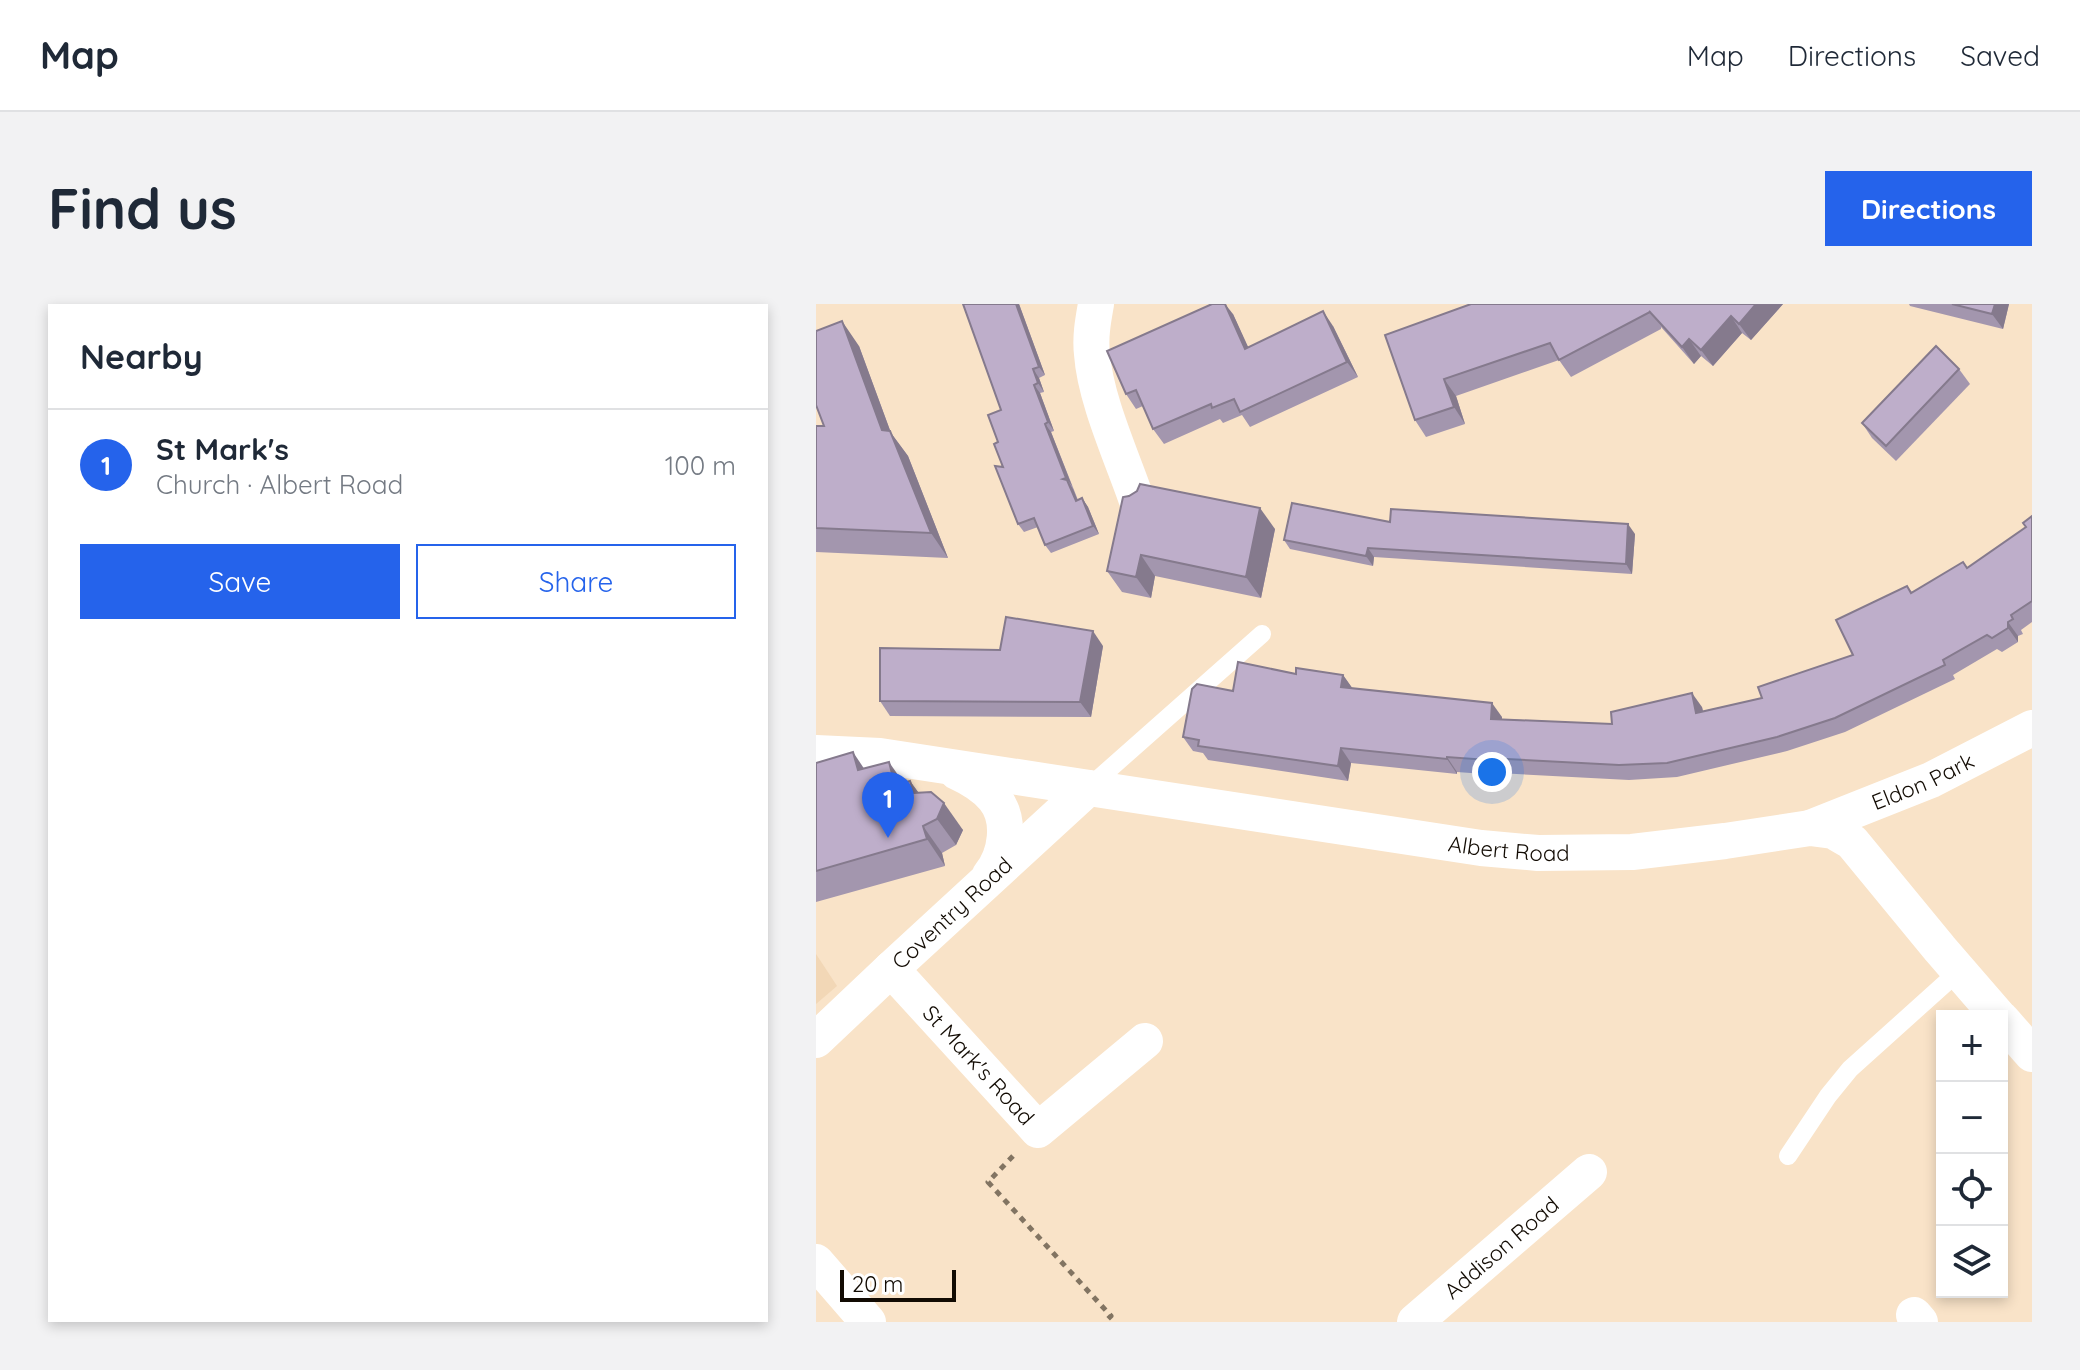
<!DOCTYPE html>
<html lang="en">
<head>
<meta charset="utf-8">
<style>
	:root { --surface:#fff; --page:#f2f2f3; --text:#1f2937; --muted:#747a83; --line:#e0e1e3; --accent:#2563eb }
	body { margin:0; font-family:Quicksand,sans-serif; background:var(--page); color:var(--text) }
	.controls { position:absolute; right:24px; bottom:24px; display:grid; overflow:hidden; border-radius:0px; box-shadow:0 4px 12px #0003 }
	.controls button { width:72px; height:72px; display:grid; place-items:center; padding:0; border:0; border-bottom:2px solid var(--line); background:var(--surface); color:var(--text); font:40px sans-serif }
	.scale { position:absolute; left:24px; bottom:20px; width:116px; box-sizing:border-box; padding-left:8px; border:4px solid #120b03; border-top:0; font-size:22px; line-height:28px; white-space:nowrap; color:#120b03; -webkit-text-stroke:6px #fff; paint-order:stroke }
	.you { position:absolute; left:676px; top:468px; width:28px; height:28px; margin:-20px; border:6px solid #fff; border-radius:50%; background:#1a73e8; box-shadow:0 0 0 12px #1a73e833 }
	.badge { display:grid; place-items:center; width:52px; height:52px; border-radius:50%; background:var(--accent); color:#fff; font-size:26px; font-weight:700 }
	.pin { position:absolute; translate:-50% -66px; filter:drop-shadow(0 2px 4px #0008) }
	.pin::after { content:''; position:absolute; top:42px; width:28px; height:24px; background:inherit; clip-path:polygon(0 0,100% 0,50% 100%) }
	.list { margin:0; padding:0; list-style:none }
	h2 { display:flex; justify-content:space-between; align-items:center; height:104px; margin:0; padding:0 32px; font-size:34px }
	h2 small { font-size:26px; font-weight:400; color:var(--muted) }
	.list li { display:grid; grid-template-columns:52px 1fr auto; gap:24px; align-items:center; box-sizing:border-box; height:112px; padding:0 32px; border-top:2px solid var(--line) }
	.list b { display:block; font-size:30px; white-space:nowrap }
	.list p { margin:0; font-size:26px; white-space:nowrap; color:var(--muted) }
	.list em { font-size:26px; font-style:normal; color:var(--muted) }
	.actions { display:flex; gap:16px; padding:24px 32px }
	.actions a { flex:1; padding:18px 0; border:2px solid var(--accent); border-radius:0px; text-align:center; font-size:28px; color:var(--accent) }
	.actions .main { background:var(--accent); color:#fff }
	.icon { flex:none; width:44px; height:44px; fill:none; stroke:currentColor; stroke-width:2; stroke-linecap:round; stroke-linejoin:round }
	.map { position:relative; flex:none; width:1216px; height:1018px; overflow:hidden; border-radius:0px }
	header { display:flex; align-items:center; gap:48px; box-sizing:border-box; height:112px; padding:0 40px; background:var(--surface); border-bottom:2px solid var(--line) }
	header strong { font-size:38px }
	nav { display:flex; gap:44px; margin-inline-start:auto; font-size:28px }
	.intro { display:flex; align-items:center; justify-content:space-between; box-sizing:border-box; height:192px; padding:0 48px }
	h1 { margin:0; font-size:56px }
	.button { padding:20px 36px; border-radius:0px; background:var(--accent); color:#fff; font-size:28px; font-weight:700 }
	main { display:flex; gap:48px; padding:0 48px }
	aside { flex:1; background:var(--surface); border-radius:0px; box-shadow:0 4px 12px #0003 }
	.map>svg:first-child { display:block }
</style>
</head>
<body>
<header>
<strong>Map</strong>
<nav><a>Map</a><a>Directions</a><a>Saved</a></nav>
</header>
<div class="intro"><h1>Find us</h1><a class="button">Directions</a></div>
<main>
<aside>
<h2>Nearby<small></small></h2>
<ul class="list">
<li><span class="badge">1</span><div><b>St Mark's</b><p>Church · Albert Road</p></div><em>100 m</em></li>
</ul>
<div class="actions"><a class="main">Save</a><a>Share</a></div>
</aside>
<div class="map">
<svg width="1216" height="1018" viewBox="0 0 1216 1018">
	<rect width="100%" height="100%" fill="#f9e3c8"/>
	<path fill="#f2d7b6" d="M0 650 21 682 0 700Z"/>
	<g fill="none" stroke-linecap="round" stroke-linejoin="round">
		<path stroke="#827462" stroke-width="5" stroke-dasharray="6 6" stroke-linecap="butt" d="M197 852 172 878 295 1012 289 1018"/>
		<g stroke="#fff" stroke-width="18">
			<path d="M272 484 446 330"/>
			<path d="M972 852 1012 792 1034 765 1143 667"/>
		</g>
		<g stroke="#fff" stroke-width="36">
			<path d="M280 0C277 17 274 33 276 50 279 94 305 151 320 194"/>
			<path id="s1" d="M0 449 64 452 665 544 722 549 816 548 909 537 994 524 1017 527 1036 538 1124 645 1182 712"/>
			<path d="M141 468C154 474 168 482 178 494 196 516 190 551 174 571"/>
			<path id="s2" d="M994 524 1115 476 1216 424"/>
			<path id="s3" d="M75 665 222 826 329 737"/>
			<path d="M1186 716 1216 750"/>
			<path id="s4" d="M0 736 75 665 272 484"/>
			<path d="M0 958 52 1018"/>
			<path d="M1098 1011 1104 1018"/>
			<path id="s5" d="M599 1018 773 868"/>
		</g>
	</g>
	<g fill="#a396ae">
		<path d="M203 0 229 71 223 74 228 88 224 89 238 127 235 128 262 196 266 194 272 203 283 230 235 249 229 241 222 223 208 228 202 220 182 138 185 106Z"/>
		<path d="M655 0H967L935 36 926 29 897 62 885 52 878 60 845 23V25L755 73 743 56 640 92 649 120 610 133 599 116Z"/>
		<path d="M1093 0H1193L1187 25 1094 2Z"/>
		<path d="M417 10 432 44 517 22 542 73 434 123 426 111 407 119 404 115 348 140 337 125 327 102 320 105 310 90Z"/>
		<path d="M43 42 75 129 92 152 132 254 0 248V122H8Z"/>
		<path d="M1143 65 1154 80 1080 157 1056 134 1046 119Z"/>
		<path d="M307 193 459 225 445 294 339 272 335 294 306 288 291 267Z"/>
		<path d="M1216 212V318L1205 326 1207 330 1202 332V338L1186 348 1181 345 1137 371 1139 375 1029 428 971 447 861 473 813 476 682 469V471L641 468V470L535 459 532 477 392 456 387 449 377 447 367 433 417 387 480 370 527 371 536 384 686 413V415L796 420 886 403 887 407 946 394 1037 351 1091 282 1096 288 1152 264 1210 223Z"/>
		<path d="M574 218 819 230 816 270 558 253 557 262 474 245 468 236Z"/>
		<path d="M287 342 275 413 74 412 64 397 184 346Z"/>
		<path d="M0 459 48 465 87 479 94 477 102 488 147 526 140 541 126 549 129 562 0 598Z"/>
	</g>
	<g fill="#857a8d">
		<path d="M200 0H203L229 71 223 63Z"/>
		<path d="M409 0 417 10 440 60 429 45Z"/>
		<path d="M940 0H967L935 36 923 20Z"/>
		<path d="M1179 0H1193L1187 25 1176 10Z"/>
		<path d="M507 7 517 22 542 73 531 58Z"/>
		<path d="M915 12 926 29 897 62 885 46Z"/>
		<path d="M26 17 43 42 75 129 92 152 132 254 115 229 66 126Z"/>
		<path d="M873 35 885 52 878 60 866 43Z"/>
		<path d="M217 65 223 74 228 88 222 79Z"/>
		<path d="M628 75 640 92 649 120 638 103Z"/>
		<path d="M218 81 224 89 238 127 232 118Z"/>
		<path d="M229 120 235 128 256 182 250 174Z"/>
		<path d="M251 176 257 185 265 205 260 197Z"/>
		<path d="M266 194 272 203 283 230 277 222Z"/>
		<path d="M444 204 459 225 445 294 430 273Z"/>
		<path d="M812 220 819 230 816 270 810 260Z"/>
		<path d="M552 244 558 253 557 262 550 252Z"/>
		<path d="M325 251 339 272 335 294 320 273Z"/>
		<path d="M1192 318 1202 332V338L1192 324Z"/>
		<path d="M277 327 287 342 275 413 264 398Z"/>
		<path d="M527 371 537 385 525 383Z"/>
		<path d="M876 389 886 403 890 423 880 409Z"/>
		<path d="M676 399 686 413 684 429 675 415Z"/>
		<path d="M525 444 535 459 532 477 522 462Z"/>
		<path d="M37 448 55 475 42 466Z"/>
		<path d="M631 453 641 468V470L631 455Z"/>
		<path d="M672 454 682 469V471L672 456Z"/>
		<path d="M73 458 91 484 79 481Z"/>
		<path d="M94 477 113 503 98 489Z"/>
		<path d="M128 499 147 526 140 541 121 515Z"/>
		<path d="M107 522 126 549 129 562 111 535Z"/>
	</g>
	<g fill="#beaeca" stroke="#857a8d" stroke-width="2">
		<path d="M147 0H200L223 63 217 65 222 79 218 81 232 118 229 120 250 174 247 175 251 176 260 197 266 194 277 222 229 241 218 214 202 220 179 162 187 163 178 140 182 138 172 111 185 106Z"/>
		<path d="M396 0H409L429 45 507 7 531 58 424 108 418 95 396 104 395 100 337 125 320 86 310 90 291 47Z"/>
		<path d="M655 0H940L923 20 915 12 885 46 873 35 866 43 833 7 834 8 743 56 734 39 628 75 638 103 599 116 569 31Z"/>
		<path d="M1136 0H1179L1176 10Z"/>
		<path d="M26 17 66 126 74 127 115 229 0 224V122H8L0 101V27Z"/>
		<path d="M1120 42 1143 65 1070 142 1046 119Z"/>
		<path d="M324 180 444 204 430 273 325 251 320 273 291 267 307 193 313 192 321 187Z"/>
		<path d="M476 199 574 218 575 205 812 220 810 260 552 244 550 252 468 236Z"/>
		<path d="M1216 212V297L1195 311 1197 315 1192 318V324L1176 334 1171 331 1127 356 1129 361 1019 414 961 433 851 459 803 461 672 454V456L631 453V455L525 444 522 462 382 442 383 436 367 433 376 385 381 380 417 387 422 358 480 370V364L527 371 525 383 676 399 675 415 796 420 795 408 876 389 880 409 946 394 942 383 1037 351 1020 316 1091 282 1095 289 1147 258 1151 264 1210 223 1207 219Z"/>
		<path d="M190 313 277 327 264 398 64 397V344L184 346Z"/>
		<path d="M37 448 42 466 73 458 79 481 94 477 98 489 115 488 128 499 121 515 107 522 111 535 0 567V459Z"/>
	</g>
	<g text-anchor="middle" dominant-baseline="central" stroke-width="8" stroke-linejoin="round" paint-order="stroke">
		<g font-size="22" fill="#120b03" stroke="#fff">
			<text stroke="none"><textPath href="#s2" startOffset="122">Eldon Park</textPath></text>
			<text stroke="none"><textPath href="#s1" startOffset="700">Albert Road</textPath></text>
			<text stroke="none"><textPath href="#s4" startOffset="186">Coventry Road</textPath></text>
			<text stroke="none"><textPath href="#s3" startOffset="130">St Mark's Road</textPath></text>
			<text stroke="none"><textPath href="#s5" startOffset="114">Addison Road</textPath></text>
		</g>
	</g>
</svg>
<div class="controls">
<button>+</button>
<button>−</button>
<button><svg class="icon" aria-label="locate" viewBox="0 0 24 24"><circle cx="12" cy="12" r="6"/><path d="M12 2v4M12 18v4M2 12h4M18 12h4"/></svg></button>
<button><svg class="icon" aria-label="layers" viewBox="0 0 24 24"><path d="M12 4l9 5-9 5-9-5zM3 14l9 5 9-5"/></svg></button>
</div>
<div class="scale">20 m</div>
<div class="you"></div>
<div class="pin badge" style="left:72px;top:534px">1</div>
</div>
</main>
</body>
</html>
